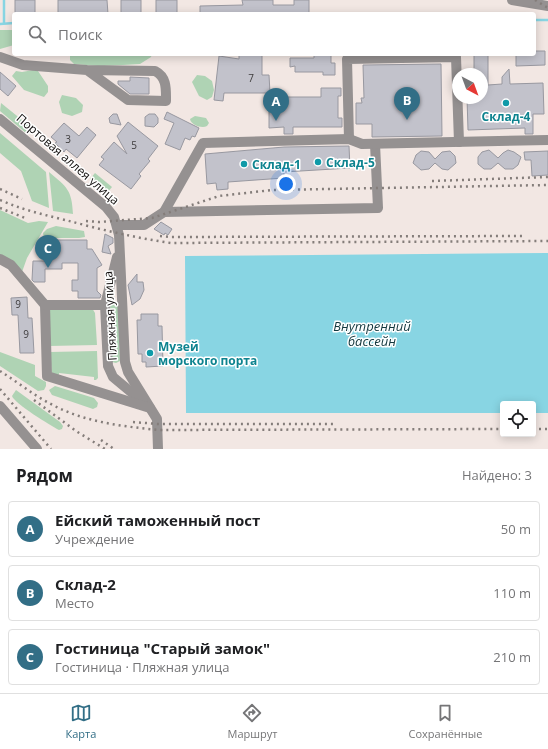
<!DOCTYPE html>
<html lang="ru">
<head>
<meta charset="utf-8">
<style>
	:root { --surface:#fff; --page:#f2f2f2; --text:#202124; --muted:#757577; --line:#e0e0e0; --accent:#326e86 }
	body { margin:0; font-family:"Open Sans",sans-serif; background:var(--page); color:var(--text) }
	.controls { position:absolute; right:12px; bottom:12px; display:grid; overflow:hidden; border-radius:4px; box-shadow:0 2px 10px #0003 }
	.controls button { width:36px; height:36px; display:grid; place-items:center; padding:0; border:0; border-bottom:1px solid var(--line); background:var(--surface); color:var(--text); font:20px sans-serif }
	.compass { position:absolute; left:452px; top:68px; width:36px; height:36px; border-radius:50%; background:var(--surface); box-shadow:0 2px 10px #0003; rotate:139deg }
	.you { position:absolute; left:286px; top:184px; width:14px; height:14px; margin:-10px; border:3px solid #fff; border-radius:50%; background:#1a73e8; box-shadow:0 0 0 6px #1a73e833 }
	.badge { display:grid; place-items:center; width:26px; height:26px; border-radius:50%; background:var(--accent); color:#fff; font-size:13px; font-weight:700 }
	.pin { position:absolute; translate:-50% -33px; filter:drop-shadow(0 1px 2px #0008) }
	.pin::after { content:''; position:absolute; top:21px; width:14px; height:12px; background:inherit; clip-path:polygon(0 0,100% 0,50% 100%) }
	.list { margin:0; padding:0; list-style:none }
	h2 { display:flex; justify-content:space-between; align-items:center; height:52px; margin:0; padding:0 16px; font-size:17px }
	h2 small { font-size:13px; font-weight:400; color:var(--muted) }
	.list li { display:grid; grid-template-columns:26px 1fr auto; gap:12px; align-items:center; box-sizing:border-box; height:56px; margin:0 8px 8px; padding:0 8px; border:1px solid var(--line); border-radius:4px }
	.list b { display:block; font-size:15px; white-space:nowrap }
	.list p { margin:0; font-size:13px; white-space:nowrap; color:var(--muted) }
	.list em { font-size:13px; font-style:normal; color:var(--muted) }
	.icon { flex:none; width:22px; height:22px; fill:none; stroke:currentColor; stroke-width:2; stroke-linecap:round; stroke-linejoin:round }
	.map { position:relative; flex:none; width:548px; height:449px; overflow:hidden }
	.search { position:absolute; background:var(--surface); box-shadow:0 2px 10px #0003; left:12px; right:12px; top:12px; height:44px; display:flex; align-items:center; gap:10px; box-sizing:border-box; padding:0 14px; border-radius:4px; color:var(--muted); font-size:15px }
	.sheet { height:244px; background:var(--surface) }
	nav { display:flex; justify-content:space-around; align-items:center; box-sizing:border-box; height:56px; border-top:1px solid var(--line); background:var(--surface); font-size:11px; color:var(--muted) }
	nav a { display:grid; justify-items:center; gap:2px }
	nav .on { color:var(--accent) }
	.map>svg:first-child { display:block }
</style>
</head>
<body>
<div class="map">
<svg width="548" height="449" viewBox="0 0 548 449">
	<rect width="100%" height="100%" fill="#f2e7e3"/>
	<g fill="#afd3b4">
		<path d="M0 30H14V45L0 49Z"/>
		<path d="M70 54H152L151 57 140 64 123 65 98 66 74 64 70 60Z"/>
		<path d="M33 70 38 71 48 86V92L44 97 24 90 12 76 16 71 22 72Z"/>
		<path d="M197 75 205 76 212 81 214 90 212 97 207 100 199 96 192 82Z"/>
		<path d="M62 95 76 98 83 105 82 112 72 116 62 113 59 102Z"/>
		<path d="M1 103 32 128 27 134 0 111Z"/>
		<path d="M195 116 206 118 209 123 207 126C202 129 191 125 190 119Z"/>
		<path d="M0 133 46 172 49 208 32 201 21 171 0 153Z"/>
		<path d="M49 172C67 187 72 190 73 214L53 211Z"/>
		<path d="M95 173 112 187 107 193 90 179Z"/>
		<path d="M0 210 28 223 39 221 48 222 27 258 22 272 0 257Z"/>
		<path d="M56 226 84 231 85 237 79 238H44L43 233 47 229Z"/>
		<path d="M113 302 118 303 120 361 116 363 112 362 110 304Z"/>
		<path d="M49 308H92L95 313 97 345 49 346Z"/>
		<path d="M97 351 98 378 96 380H94V377L59 373V376L52 375 50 352Z"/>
		<path d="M0 352 35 365V376L46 382V386L44 390 38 391 0 366Z"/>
		<path d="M55 386 94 398 98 403 97 407 93 409 52 395 49 390Z"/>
		<path d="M16 390 60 422 63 426 62 429 59 430C50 425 15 404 12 396Z"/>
	</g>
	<path fill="#88d5e3" d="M548 253V413H533V404H503V413H186L185 256Z"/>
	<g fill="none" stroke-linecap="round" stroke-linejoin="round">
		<g stroke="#88d5e3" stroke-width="2.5">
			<path d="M4 0V23"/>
			<path d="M534 20H548"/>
			<path d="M0 24 14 23"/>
		</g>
	</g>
	<g fill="#c2c2cb" stroke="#9898a0">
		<rect x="15" y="0" width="20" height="14"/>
		<path d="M58 0H107L108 14H58Z"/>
		<rect x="121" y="0" width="20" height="14"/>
		<rect x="156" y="0" width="21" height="14"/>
		<path d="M242 0H273V5H294V0H309V14H200V6L243 5Z"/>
		<path d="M534 51H545V65L516 66V54H534Z"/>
		<path d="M239 54H262V75H269L270 93H224L223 101 214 100 219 56 239 59Z"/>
		<path d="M314 54H331V63H335V75H323V72H295V66L290 67V58H314Z"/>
		<path d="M474 54H488V85L502 84V77L509 69 510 84 543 83 544 114H533V134H525V128L468 130 467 98H482V74H474Z"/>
		<path d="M441 64 442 136 372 137V124H356V103H362L361 98H364L363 65Z"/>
		<path d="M0 72 16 86 8 96 0 89Z"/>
		<path d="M130 77 149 78V94H130L118 84V81H130Z"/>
		<path d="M321 88H341V96H338V118H342V127H293V134H284V127L269 128V97H321Z"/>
		<path d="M167 112 199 128 195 137 192 136 190 140 185 138 180 150 165 144 174 123 164 119Z"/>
		<path d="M113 114H117L121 125 110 123 109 118Z"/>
		<path d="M149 114H155L158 118V123L154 127 145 126V117Z"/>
		<path d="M128 122 158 146 148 159 150 161 139 174 141 176 131 189 99 165 104 159 101 157 114 142 127 154 117 136Z"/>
		<path d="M64 123 79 136 87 127 96 135 77 158 66 149 64 152 55 143 57 142 51 137Z"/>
		<path d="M349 146 350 168 284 172V178L228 182V189L217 190 216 183 207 184 205 154 284 147Z"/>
		<path d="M489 150 498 158 503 153 508 150 514 152 521 157 518 165 513 169H505L498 163 491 169H484L478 164V157L482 152Z"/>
		<path d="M421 151 429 152 435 159 442 152 450 151 455 156 456 163 448 170 442 169 435 163 429 169 421 170 413 163 416 155Z"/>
		<path d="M548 151V175L532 176 531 160H525L524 152Z"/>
		<path d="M161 222 172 229 168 235 165 233 164 235 154 229Z"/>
		<path d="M105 234 113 238V243L108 246 111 254 102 252Z"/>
		<path d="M47 240H87V249H92L102 265 97 268V291L101 295 100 298H78V291H72V280H78V263H62V269H45V282H34L32 280 33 261H47Z"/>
		<path d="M137 274V282H143L144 290 140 299 132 305 128 285Z"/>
		<path d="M27 297 28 318H32L34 353H20L18 315H12L11 298Z"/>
		<path d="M141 314H158V326H162L163 366 146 367V362H142V354H138L137 320H141Z"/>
	</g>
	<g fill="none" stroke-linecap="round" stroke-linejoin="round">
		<g stroke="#959191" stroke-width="10">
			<path d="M512 0 548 6"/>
			<path d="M0 57 23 65 87 70 155 71C167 77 166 89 166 101L128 100 87 70"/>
			<path d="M0 119 106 207 114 217 119 235 125 362 128 372 157 419 158 449"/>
			<path d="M349 139 347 59 456 57 459 142"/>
			<path d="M164 212 378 208 375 144"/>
			<path d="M117 225H144L164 212 203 143 349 139 362 144 548 140"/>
			<path d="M117 257 105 305 108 366 113 377 143 402"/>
			<path d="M0 259 11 265 45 305 47 376 150 408"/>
			<path d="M45 305H105"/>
			<path d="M0 406 37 449"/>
		</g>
		<g stroke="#847d7a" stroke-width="2.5" stroke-dasharray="2 4" stroke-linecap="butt">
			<path d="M535 0 548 8"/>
			<path d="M432 181 548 177"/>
			<path d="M0 189 22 199"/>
			<path d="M0 200C30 213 56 217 88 226 116 233 143 239 171 243L548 241"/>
			<path d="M0 208 25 218"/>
			<path d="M86 221 99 222 152 218 219 196 272 190 548 185"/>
			<path d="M160 236 171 237 522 236"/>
			<path d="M0 371C16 381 32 394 49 403 83 422 120 426 158 430L503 429"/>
			<path d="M0 389 51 449"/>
			<path d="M34 400 76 431 105 449"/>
			<path d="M133 422 158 424H335"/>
			<path d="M533 429H548"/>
			<path d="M101 440 114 449"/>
		</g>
	</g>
	<g fill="#0f9aa8" stroke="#fff" stroke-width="1.5">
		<circle cx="506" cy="103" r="4"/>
		<circle cx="318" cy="162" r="4"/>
		<circle cx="244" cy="164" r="4"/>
		<circle cx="150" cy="353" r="4"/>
	</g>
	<g text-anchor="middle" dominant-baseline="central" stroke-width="3" stroke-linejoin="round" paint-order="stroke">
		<g font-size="10" fill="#3d3b3c">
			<text x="251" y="78">7</text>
			<text x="68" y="139">3</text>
			<text x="134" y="145">5</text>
			<text x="18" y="304">9</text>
			<text x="26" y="334">9</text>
		</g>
		<g font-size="12" font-weight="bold" fill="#0d838f" stroke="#fff" text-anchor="start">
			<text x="506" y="116" text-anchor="middle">Склад-4</text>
			<text x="326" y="162">Склад-5</text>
			<text x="252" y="164">Склад-1</text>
			<text x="158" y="346">Музей<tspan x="158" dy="14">морского порта</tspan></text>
		</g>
		<g font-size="12" fill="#110e0d" stroke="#fff">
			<text transform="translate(68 159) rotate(41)">Портовая аллея улица</text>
			<text transform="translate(110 316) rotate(-93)">Пляжная улица</text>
		</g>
		<g font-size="13" font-style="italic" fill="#12373e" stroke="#fff">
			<text x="372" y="326">Внутренний<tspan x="372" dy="15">бассейн</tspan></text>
		</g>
	</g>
</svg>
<div class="controls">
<button><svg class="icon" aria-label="locate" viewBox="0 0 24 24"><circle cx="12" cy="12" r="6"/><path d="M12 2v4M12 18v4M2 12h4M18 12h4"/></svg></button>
</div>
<svg class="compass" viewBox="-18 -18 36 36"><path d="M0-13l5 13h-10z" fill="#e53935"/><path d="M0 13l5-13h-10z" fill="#757577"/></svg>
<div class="you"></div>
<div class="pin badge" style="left:276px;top:121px">A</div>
<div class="pin badge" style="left:407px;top:120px">B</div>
<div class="pin badge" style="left:48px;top:268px">C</div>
<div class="search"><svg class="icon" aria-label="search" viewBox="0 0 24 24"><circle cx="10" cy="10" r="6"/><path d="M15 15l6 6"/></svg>Поиск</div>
</div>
<section class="sheet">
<h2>Рядом<small>Найдено: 3</small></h2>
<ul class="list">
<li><span class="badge">A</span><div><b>Ейский таможенный пост</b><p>Учреждение</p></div><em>50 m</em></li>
<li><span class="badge">B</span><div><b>Склад-2</b><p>Место</p></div><em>110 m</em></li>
<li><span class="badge">C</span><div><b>Гостиница &quot;Старый замок&quot;</b><p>Гостиница · Пляжная улица</p></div><em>210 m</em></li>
</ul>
</section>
<nav>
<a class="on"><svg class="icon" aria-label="map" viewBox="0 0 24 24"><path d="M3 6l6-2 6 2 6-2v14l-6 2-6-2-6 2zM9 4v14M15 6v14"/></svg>Карта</a>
<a><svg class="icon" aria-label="directions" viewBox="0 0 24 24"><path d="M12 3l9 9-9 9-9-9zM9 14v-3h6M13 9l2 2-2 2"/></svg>Маршрут</a>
<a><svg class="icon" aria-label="saved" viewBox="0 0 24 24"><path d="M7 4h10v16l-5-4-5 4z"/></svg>Сохранённые</a>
</nav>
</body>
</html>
